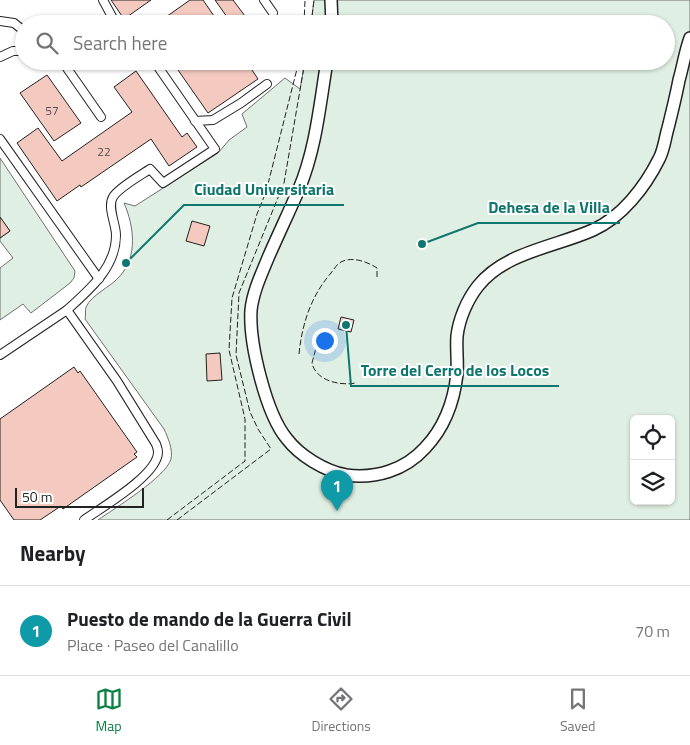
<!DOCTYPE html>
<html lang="en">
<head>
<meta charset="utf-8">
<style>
	:root { --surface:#fff; --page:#f2f2f2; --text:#202124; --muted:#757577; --line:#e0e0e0; --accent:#0b8043 }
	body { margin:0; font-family:"Titillium Web",sans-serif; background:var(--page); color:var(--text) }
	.controls { position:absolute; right:15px; bottom:15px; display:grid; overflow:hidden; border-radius:8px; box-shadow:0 1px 4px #0004 }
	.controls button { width:45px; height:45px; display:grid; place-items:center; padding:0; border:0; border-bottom:1px solid var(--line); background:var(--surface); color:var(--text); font:25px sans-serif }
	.scale { position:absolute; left:15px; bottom:12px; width:129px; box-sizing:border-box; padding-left:5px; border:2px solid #222; border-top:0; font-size:14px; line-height:18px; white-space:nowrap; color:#222; -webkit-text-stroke:4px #fff; paint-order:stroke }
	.you { position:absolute; left:324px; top:340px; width:18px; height:18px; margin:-12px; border:4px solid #fff; border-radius:50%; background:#1a73e8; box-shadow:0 0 0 8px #1a73e833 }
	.badge { display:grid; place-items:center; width:32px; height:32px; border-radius:50%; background:var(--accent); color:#fff; font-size:16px; font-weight:700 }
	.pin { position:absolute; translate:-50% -41px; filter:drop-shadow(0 1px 2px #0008) }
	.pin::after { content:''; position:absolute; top:26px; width:18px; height:15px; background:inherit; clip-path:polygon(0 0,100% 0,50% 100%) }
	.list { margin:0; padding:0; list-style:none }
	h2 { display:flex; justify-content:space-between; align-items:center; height:65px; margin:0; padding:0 20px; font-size:21px }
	h2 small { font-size:16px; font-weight:400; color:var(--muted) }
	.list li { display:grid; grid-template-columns:32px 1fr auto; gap:15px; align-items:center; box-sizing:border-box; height:90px; padding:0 20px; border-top:1px solid var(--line) }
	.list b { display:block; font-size:19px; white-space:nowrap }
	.list p { margin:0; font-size:16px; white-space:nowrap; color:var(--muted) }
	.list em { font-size:16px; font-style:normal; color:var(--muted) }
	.icon { flex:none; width:28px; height:28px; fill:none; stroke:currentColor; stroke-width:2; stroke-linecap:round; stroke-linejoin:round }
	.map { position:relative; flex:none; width:690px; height:520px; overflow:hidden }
	.search { position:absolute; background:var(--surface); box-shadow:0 1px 4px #0004; left:15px; right:15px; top:15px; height:55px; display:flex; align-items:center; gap:12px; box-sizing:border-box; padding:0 18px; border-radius:28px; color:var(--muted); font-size:19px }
	.sheet { height:155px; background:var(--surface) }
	nav { display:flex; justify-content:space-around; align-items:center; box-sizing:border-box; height:70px; border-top:1px solid var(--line); background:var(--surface); font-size:14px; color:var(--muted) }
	nav a { display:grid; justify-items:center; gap:2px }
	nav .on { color:var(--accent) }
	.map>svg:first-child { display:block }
</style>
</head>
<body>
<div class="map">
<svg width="690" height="520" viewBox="0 0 690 520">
	<rect width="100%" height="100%" fill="#fff"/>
	<g fill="#e0efe3" stroke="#6f6f6f" fill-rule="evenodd">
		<path d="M314 0H690V520H98C115 508 166 477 171 459 173 449 168 438 164 429L85 319C86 316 85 310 86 307 92 294 111 287 120 276 138 256 134 226 124 203L135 206 218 153 229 140 247 127 242 114 285 78 300 89 305 61H666V24H311ZM634 419H671V501H634Z"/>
		<path d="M0 158 75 271 74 278 70 283 31 313 23 304 0 320V268L13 258 0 241V238L10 231 0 217Z"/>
	</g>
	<g fill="#f3c9c0" stroke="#222">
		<path d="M111 0H151L124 19Z"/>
		<path d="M190 0H203L214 16 203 24H156Z"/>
		<path d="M215 0H233L251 24H232Z"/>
		<path d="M184 61H222L227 68 237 61H246L258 79 208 113 178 70 186 64Z"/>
		<path d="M136 71 182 137 187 133 197 147 169 166 151 139 81 187 80 185 57 201 17 143 38 128 62 161 132 112 114 87Z"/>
		<path d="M47 75 81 123 54 141 20 93Z"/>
		<path d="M0 217 10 231 0 238Z"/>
		<path d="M192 221 210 226 204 246 186 241Z"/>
		<path d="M341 317 354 320 351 332 338 329Z"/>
		<path d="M220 353 222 380 207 381 206 354Z"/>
		<path d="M74 367 78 373 80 371 137 452 134 454 137 457 63 509 61 506 40 520H14L0 500V419Z"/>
	</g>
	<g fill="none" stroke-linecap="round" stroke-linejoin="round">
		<g stroke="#222" stroke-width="10">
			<g id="service">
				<path d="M103 0 116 24"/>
				<path d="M264 0 273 13"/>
				<path d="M0 21 14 23 24 31"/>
				<path d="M0 57 13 51H24"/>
				<path d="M62 61 101 117"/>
				<path d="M195 121 213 120 241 103 267 84"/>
				<path d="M0 139 99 279"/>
				<path d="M67 310C89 290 116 268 116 235 116 224 107 207 113 197 118 188 141 175 150 169L163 183 215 149 154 61"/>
				<path d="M0 355 67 310 117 381 156 444C157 447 158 449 158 452 158 475 102 507 84 520"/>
			</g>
		</g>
		<g stroke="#222" stroke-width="14">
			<g id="pedestrian">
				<path d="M331 0 332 24"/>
				<path d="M327 61C320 103 316 149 299 189 289 212 278 235 268 258 261 275 253 292 251 310 249 343 266 414 287 439 300 456 325 471 346 475 376 479 405 470 425 448 444 428 454 401 457 374 458 362 456 349 457 336 459 319 467 300 478 286 505 252 555 247 593 230 622 217 645 187 659 159 664 150 665 138 668 128 672 112 676 96 679 80 683 66 685 52 690 38"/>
			</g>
		</g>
		<use href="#service" stroke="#fff" stroke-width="8"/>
		<use href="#pedestrian" stroke="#fff" stroke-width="11"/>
		<g stroke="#222" stroke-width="1" stroke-dasharray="6 2.5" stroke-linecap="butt">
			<path d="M304 24 305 0"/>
			<path d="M311 24 314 0"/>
			<path d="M320 333 312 363C316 381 340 386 356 383"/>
			<path d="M299 354C302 324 311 296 331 273 334 269 337 264 341 262 352 256 368 262 377 268V279"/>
			<path d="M167 520 245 461V419L229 350 232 298 257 214 266 192 299 61"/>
			<path d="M177 520 271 449 258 429 250 412 236 355 239 293 284 183 305 61"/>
		</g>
	</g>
	<g text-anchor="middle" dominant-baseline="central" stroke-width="4" stroke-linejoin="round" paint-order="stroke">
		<g font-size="12" fill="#564c4a">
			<text x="52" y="110">57</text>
			<text x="104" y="151">22</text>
		</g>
	</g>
	<path fill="none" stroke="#0f766e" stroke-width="2" d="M126 263L184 205H344M422 244L478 223H620M346 325L351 386H559"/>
	<g fill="#0f766e" stroke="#fff" stroke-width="2">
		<circle cx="126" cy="263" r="5"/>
		<circle cx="422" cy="244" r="5"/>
		<circle cx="346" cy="325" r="5"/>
	</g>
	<g font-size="16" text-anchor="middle" font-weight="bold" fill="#0f766e" stroke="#fff" stroke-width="4" stroke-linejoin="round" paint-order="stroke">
		<text x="264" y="195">Ciudad Universitaria</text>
		<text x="549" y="213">Dehesa de la Villa</text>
		<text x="455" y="376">Torre del Cerro de los Locos</text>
	</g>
</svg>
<div class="controls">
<button><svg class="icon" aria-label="locate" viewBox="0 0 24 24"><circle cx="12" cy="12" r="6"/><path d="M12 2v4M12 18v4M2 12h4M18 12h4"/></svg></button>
<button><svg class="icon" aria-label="layers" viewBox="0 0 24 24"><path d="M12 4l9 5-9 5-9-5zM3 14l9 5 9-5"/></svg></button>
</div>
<div class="scale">50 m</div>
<div class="you"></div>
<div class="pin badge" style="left:337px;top:511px;background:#0f9aa8">1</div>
<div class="search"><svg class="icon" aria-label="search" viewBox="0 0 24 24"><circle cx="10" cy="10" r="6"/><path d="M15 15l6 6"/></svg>Search here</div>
</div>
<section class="sheet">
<h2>Nearby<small></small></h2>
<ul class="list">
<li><span class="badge" style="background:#0f9aa8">1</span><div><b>Puesto de mando de la Guerra Civil</b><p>Place · Paseo del Canalillo</p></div><em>70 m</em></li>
</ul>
</section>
<nav>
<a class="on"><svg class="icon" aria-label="map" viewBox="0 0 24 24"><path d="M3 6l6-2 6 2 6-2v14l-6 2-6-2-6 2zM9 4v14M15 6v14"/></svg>Map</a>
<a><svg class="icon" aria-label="directions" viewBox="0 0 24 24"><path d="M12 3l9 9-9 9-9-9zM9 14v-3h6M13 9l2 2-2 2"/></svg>Directions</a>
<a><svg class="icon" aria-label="saved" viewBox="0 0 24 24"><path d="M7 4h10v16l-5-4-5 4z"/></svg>Saved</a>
</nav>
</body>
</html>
